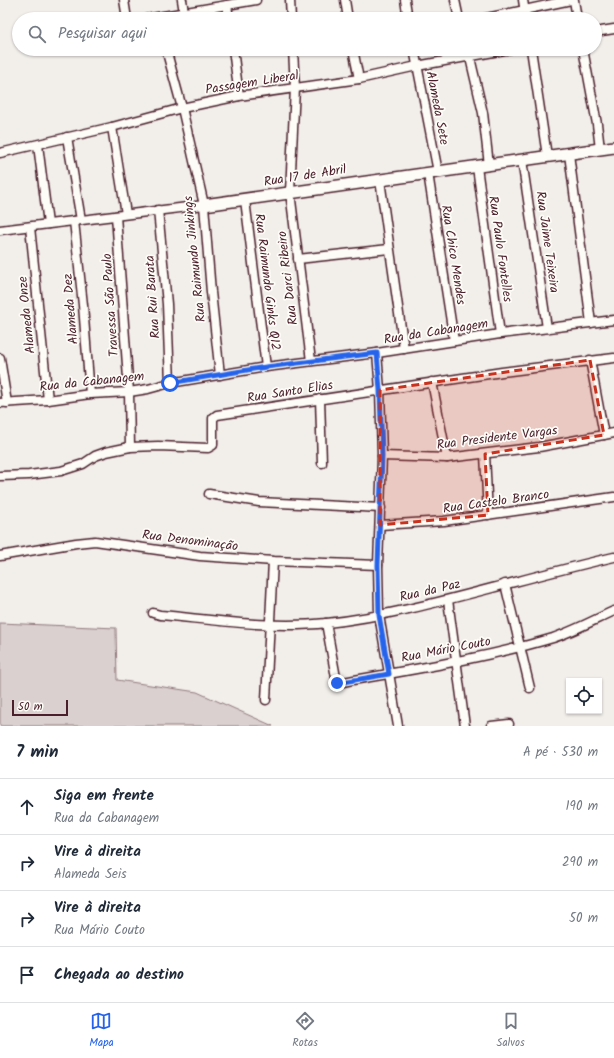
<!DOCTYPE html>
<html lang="pt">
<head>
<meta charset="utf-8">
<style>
	:root { --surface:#fff; --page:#f6f6f7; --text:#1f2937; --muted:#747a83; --line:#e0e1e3; --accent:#2563eb }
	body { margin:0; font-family:Kalam,sans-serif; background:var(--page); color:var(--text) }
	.controls { position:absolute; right:12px; bottom:12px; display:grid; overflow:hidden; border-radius:0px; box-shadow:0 1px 3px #0004 }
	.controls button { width:36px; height:36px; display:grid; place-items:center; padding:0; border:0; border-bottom:1px solid var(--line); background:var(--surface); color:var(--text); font:20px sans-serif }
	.scale { position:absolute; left:12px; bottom:10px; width:56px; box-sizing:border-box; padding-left:4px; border:2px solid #4a1f2b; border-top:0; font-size:11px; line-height:14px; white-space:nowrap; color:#4a1f2b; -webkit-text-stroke:3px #fdfcf7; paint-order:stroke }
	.stop { position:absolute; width:12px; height:12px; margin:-9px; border:3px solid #2563eb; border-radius:50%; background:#fff }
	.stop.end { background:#2563eb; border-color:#fff; box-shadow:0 1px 4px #0008 }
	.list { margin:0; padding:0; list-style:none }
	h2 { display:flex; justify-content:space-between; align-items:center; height:52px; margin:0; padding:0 16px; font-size:17px }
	h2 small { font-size:13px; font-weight:400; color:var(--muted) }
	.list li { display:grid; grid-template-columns:26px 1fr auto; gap:12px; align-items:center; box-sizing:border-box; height:56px; padding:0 16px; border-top:1px solid var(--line) }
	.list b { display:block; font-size:15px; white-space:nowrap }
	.list p { margin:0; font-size:13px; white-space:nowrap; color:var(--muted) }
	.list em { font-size:13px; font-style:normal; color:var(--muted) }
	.icon { flex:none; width:22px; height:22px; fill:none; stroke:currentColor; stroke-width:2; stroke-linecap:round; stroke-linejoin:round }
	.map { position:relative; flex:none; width:614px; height:726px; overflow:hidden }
	.search { position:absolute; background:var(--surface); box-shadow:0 1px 3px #0004; left:12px; right:12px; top:12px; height:44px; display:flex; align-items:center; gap:10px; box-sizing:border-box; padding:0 14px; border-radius:22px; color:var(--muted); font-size:15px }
	.sheet { height:276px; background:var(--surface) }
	nav { display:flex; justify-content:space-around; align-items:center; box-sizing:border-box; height:56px; border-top:1px solid var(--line); background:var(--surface); font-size:11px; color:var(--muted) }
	nav a { display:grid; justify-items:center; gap:2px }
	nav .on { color:var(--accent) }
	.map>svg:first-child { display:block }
</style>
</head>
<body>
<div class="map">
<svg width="614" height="726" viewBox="0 0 614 726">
	<rect width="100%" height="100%" fill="#f2efeb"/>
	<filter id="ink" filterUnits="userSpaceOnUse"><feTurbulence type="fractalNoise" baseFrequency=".025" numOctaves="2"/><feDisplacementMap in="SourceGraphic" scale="8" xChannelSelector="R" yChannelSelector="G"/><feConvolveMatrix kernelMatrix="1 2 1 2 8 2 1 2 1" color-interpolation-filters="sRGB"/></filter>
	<g filter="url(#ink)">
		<path fill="#d9d0cf" stroke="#92787d" d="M0 623 116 628 117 680 197 692 273 726H0Z"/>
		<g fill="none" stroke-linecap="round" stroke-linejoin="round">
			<g stroke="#4a1f2b" stroke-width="11">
				<g id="street">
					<path d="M124 0 127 19"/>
					<path d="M182 0 184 12"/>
					<path d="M290 0 291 19"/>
					<path d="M345 0 348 19"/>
					<path d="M405 0 408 19"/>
					<path d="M455 0 459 19"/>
					<path d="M523 0 526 19"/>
					<path d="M574 0 577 19"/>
					<path d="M227 5 229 19"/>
					<path d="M146 19 256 0"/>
					<path d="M482 19 571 0"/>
					<path d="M595 32 614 29"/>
					<path d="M166 49 182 108 204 205 211 292 220 375"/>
					<path d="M233 49 239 96"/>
					<path d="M293 49 295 88 290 192 311 361"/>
					<path d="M353 49 359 79"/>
					<path d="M414 49 438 172"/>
					<path d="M468 49 483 113 489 165"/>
					<path d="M531 49 547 156"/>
					<path d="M583 49 597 124 600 149"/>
					<path d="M112 127 126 214"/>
					<path d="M67 137 81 220"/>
					<path d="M38 145 48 224"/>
					<path d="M0 153 112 127 182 108 239 96 359 79 417 66 510 49"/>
					<path d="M569 154 591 323"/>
					<path d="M522 160 547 328"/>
					<path d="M477 167 500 334"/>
					<path d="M428 173 454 341"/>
					<path d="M380 180 404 349"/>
					<path d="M245 200 266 367"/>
					<path d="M158 210 167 304 170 383"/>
					<path d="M116 216 129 392 130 447"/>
					<path d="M74 221 83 305 90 394"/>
					<path d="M30 227 48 400"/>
					<path d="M0 230 204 205"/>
					<path d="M298 259 389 249"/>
					<path d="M377 353 380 390 382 456 378 565 379 615 398 726"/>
					<path d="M0 358 7 403"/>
					<path d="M590 360 604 435"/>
					<path d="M432 382 447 458"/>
					<path d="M320 399 322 463"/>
					<path d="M0 403 48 400 90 394 129 392 148 389 170 383 266 367 377 353 500 334 614 320"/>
					<path d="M485 454 488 515"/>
					<path d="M382 456 447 458 539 447 614 433"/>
					<path d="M0 476 29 475 61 471 83 464 95 456 106 452 130 447 158 446 208 448 213 445V418L217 415 502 372 614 358"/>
					<path d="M209 494 259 502 381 508"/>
					<path d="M380 525 444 521 614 497"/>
					<path d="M0 556 76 543 95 541 200 556 273 561 378 565"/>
					<path d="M505 584 530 688"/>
					<path d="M448 600 465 726"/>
					<path d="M153 613 160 615C215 620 272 629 327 623 390 616 450 599 511 583 545 574 579 565 614 557"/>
					<path d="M326 623 337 683C409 670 482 659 553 638 574 631 594 620 614 611"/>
					<path d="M266 700 273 561"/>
					<path d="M491 726 509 724"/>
				</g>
			</g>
			<g stroke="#4a1f2b" stroke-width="14">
				<path id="secondary" d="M204 205 614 147"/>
			</g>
			<use href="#street" stroke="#fdfcf7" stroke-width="8"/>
			<use href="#secondary" stroke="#fdfcf7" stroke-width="11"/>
		</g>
	</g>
	<g fill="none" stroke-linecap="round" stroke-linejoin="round" filter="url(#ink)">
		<path stroke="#2563eb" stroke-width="5" d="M170 383 266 367 377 353 380 390 382 456 378 565 379 615 389 674 337 683"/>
	</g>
	<path fill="#c8321e" fill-opacity="0.2" stroke="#c8321e" stroke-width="3" stroke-dasharray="8 5" stroke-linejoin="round" d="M590 360 604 435 485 454 488 515 380 525V390Z"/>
	<g text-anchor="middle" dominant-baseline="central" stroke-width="3.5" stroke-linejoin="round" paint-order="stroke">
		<g font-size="13" fill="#4a1f2b" stroke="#fdfcf7">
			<text transform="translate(252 83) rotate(-9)">Passagem Liberal</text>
			<text transform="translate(437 108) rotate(79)">Alameda Sete</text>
			<text transform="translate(305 176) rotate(-9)">Rua 17 de Abril</text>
			<text transform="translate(547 242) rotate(82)">Rua Jaime Teixeira</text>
			<text transform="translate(500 249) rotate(82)">Rua Paulo Fontelles</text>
			<text transform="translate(453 255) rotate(81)">Rua Chico Mendes</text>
			<text transform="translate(195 259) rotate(-96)">Rua Raimundo Jinkings</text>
			<text transform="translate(288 278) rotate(-97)">Rua Darci Ribeiro</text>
			<text transform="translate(267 282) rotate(83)">Rua Raimundo Ginks Q12</text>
			<text transform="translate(153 297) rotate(-94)">Rua Rui Barata</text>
			<text transform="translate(111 305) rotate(-94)">Travessa São Paulo</text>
			<text transform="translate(71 309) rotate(-95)">Alameda Dez</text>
			<text transform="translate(27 315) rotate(-96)">Alameda Onze</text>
			<text transform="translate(436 332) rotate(-9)">Rua da Cabanagem</text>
			<text transform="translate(92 382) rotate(-6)">Rua da Cabanagem</text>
			<text transform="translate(290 392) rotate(-9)">Rua Santo Elias</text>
			<text transform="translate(497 438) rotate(-7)">Rua Presidente Vargas</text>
			<text transform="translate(496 502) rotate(-8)">Rua Castelo Branco</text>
			<text transform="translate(190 541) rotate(7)">Rua Denominação</text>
			<text transform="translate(430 591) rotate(-13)">Rua da Paz</text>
			<text transform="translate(446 650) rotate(-11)">Rua Mário Couto</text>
		</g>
	</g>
</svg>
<div class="controls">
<button><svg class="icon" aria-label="locate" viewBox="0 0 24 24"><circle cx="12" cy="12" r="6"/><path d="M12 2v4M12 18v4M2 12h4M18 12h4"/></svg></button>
</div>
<div class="scale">50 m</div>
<div class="stop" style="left:170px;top:383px"></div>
<div class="stop end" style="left:337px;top:683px"></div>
<div class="search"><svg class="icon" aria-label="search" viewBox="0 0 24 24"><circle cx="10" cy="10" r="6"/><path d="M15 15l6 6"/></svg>Pesquisar aqui</div>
</div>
<section class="sheet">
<h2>7 min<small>A pé · 530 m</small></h2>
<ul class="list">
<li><svg class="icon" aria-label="ahead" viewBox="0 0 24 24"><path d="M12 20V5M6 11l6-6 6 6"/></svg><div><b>Siga em frente</b><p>Rua da Cabanagem</p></div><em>190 m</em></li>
<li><svg class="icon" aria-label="right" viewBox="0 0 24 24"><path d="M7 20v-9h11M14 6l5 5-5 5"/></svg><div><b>Vire à direita</b><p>Alameda Seis</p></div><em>290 m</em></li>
<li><svg class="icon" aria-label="right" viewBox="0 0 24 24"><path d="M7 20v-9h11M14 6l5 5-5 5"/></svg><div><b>Vire à direita</b><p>Rua Mário Couto</p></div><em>50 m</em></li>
<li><svg class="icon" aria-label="arrive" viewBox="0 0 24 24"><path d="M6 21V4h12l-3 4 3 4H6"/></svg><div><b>Chegada ao destino</b></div></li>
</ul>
</section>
<nav>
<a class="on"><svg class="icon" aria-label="map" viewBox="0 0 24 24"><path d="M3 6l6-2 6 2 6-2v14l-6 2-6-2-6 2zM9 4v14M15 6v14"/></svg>Mapa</a>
<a><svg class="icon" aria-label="directions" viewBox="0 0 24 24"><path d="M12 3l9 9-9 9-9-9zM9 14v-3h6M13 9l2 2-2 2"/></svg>Rotas</a>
<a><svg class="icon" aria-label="saved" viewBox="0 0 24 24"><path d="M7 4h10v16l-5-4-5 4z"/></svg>Salvos</a>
</nav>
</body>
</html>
